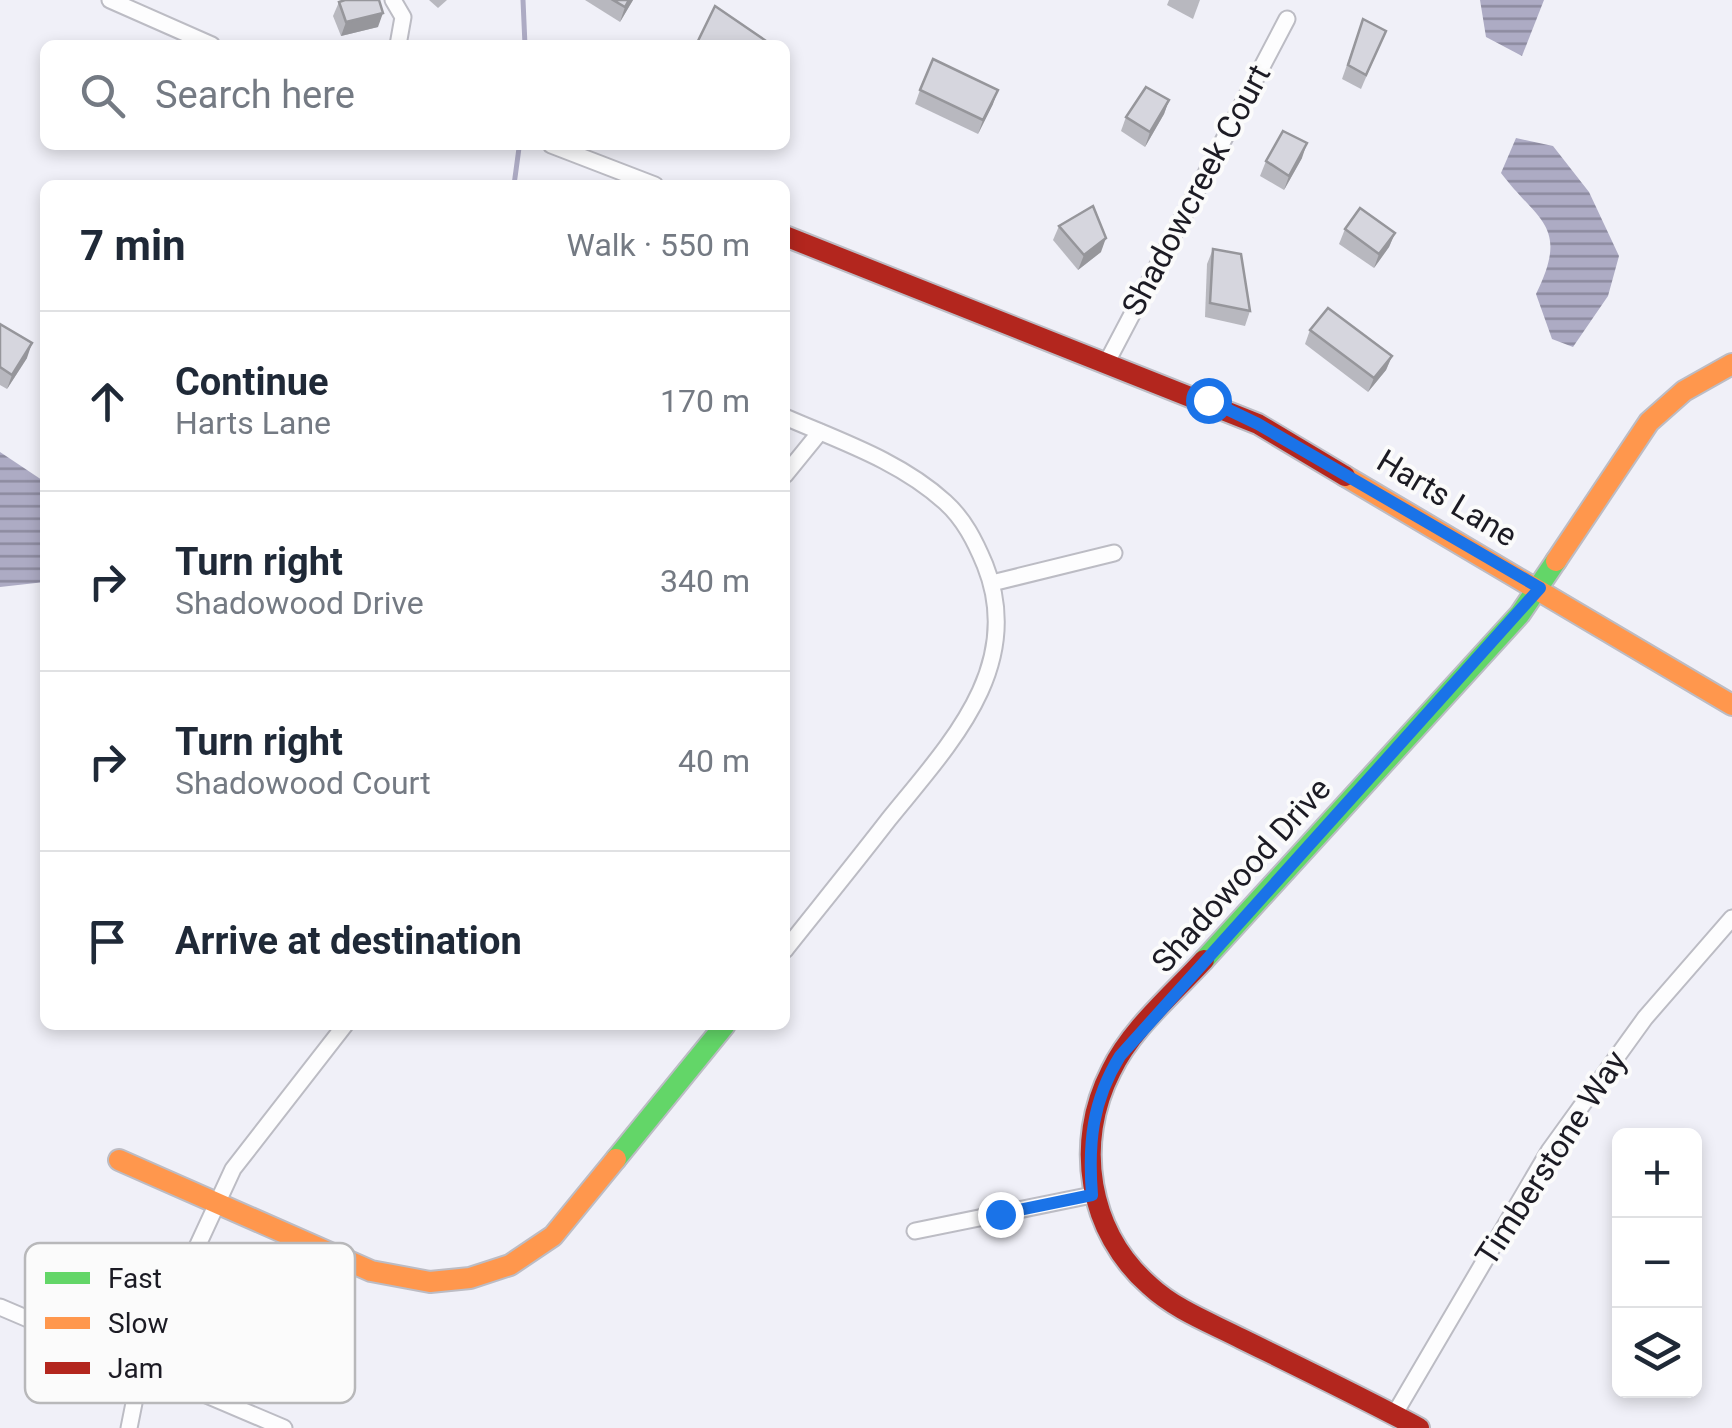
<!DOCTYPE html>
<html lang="en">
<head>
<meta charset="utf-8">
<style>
	:root { --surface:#fff; --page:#f6f6f7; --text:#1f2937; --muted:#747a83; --line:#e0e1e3 }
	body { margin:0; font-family:Roboto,sans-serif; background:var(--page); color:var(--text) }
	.controls { position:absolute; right:30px; bottom:30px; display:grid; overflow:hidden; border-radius:15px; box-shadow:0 5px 15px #0003 }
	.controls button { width:90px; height:90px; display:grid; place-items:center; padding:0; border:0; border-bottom:2px solid var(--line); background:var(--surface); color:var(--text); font:50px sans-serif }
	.stop { position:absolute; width:30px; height:30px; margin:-22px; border:8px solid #1a73e8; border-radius:50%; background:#fff }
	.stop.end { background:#1a73e8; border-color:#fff; box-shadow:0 2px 10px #0008 }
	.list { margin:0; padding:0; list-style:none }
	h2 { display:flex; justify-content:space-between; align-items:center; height:130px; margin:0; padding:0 40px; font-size:42px }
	h2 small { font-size:32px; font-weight:400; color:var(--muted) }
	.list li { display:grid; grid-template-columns:65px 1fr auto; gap:30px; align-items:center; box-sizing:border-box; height:180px; padding:0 40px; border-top:2px solid var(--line) }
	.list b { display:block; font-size:38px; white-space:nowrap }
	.list p { margin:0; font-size:32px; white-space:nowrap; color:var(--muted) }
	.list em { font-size:32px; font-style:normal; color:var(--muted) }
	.icon { flex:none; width:55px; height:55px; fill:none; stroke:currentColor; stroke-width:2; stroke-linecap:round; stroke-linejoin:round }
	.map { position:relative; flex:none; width:1732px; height:1428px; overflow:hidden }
	.search { position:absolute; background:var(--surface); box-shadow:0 5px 15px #0003; left:40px; top:40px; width:750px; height:110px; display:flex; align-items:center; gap:25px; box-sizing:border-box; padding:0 35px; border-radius:15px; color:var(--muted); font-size:38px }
	.panel { position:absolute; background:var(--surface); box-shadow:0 5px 15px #0003; left:40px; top:180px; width:750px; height:850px; border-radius:15px }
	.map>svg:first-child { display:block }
</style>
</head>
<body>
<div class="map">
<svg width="1732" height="1428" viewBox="0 0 1732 1428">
	<defs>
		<pattern id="water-rules" width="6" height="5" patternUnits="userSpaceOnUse" patternTransform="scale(2.5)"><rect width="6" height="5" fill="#adabc4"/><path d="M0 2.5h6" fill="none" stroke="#8c8a9f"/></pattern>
	</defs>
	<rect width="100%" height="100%" fill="#f0f0f8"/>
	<g fill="url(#water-rules)">
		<path d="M1480 0H1544L1522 56 1486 37Z"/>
		<path d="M1516 138 1553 146 1589 192 1619 256 1608 296 1573 347 1552 339 1536 294C1570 225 1538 222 1501 173Z"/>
		<path d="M0 452 45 482V582L0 587Z"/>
	</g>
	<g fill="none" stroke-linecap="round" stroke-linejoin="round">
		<g stroke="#adabc4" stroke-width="5">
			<path d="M523 0 525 45"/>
			<path d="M514 185 519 148"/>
		</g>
		<g stroke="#bcbcc4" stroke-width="19">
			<g id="street">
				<path d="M110 0 212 45"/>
				<path d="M393 0 403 17 398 45"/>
				<path d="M551 145 655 185"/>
				<path d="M1107 362 1287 19"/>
				<path d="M785 417C840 441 900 461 945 502 964 519 975 541 985 565 1026 667 948 746 889 819 855 863 820 906 785 950"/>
				<path d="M785 475 820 432"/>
				<path d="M992 583 1114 553"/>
				<path d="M915 1231 1092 1195"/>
				<path d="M0 1307 284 1428"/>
				<path d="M1394 1415 1549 1151 1645 1018 1732 918"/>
				<path d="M129 1428 141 1368 233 1169 345 1025"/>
			</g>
		</g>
		<g stroke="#bcbcc4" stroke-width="24">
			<g id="fast">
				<path d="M1204 960 1520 614 1556 561"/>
				<path d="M616 1159 725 1025"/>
			</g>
		</g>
		<g stroke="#bcbcc4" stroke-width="24">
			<g id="slow">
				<path d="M1345 476 1732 705"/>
				<path d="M1556 561 1649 422 1684 391 1732 364"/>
				<path d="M119 1160 371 1271 430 1282 470 1278 510 1265 553 1236 616 1159"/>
			</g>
		</g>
		<g stroke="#bcbcc4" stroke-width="24">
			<g id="jam">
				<path d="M785 236 1258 424 1345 476"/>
				<path d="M1204 960C1173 994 1131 1029 1111 1071 1074 1143 1088 1232 1150 1286 1176 1310 1211 1323 1242 1339 1301 1368 1361 1397 1419 1428"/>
			</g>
		</g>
		<use href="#street" stroke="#fdfdfe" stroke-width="15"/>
		<use href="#fast" stroke="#63d668" stroke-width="20"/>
		<use href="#slow" stroke="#ff974d" stroke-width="20"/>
		<use href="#jam" stroke="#b3261e" stroke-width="20"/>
	</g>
	<g fill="#b8b8bf">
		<path d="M429 0H447L438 8Z"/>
		<path d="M585 0H633L620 22Z"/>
		<path d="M1169 0H1200L1193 19 1167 5Z"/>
		<path d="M339 2 378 27 341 36 333 16Z"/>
		<path d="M1363 19 1386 31 1361 89 1342 79Z"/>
		<path d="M920 90 993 104 978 134 915 104Z"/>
		<path d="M1169 100 1164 114 1145 147 1121 131 1126 117Z"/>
		<path d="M1302 158 1284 190 1260 176 1266 161Z"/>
		<path d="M1059 226 1101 252 1078 270 1053 240Z"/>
		<path d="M1345 229 1395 233 1389 247 1374 268 1339 244Z"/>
		<path d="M1213 249 1250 311 1245 326 1205 317 1207 264Z"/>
		<path d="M0 324 27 358 7 389 0 385Z"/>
		<path d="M1310 330 1392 356 1386 370 1368 392 1305 344Z"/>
	</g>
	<g fill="#96969b">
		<path d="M629 0H633L620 22 625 7Z"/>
		<path d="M383 13 378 27 341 36 346 22Z"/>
		<path d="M998 90 993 104 978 134 983 120Z"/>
		<path d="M1169 100 1164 114 1145 147 1150 132Z"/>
		<path d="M1307 143 1302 158 1284 190 1289 176Z"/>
		<path d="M1395 233 1389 247 1374 268 1379 254Z"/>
		<path d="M1106 238 1101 252 1078 270 1084 255Z"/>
		<path d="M32 343 27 358 7 389 12 375Z"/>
		<path d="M1392 356 1386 370 1368 392 1374 378Z"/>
	</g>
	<g fill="#d6d6de" stroke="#96969b" stroke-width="2.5">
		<path d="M345 0H379L383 13 346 22 339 2Z"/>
		<path d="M613 0H629L625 7Z"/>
		<path d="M715 6 772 45H696Z"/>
		<path d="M1363 19 1386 31 1366 75 1348 65Z"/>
		<path d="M933 59 998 90 983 120 920 90Z"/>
		<path d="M1146 87 1169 100 1150 132 1126 117Z"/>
		<path d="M1283 131 1307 143 1289 176 1266 161Z"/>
		<path d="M1093 206 1106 238 1084 255 1059 226Z"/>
		<path d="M1360 208 1395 233 1379 254 1345 229Z"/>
		<path d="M1213 249 1241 254 1250 311 1210 303Z"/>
		<path d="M1328 308 1392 356 1374 378 1310 330Z"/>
		<path d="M0 324 32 343 12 375 0 367Z"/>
	</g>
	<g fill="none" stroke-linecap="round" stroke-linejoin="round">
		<path stroke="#1a73e8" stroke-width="12" d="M1000 1214 1092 1195C1088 1144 1092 1101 1120 1056L1540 588 1258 424 1208 400"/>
	</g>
	<g text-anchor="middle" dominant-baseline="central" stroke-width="8" stroke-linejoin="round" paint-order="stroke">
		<g font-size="32" fill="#1c1b24" stroke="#fbfbfb">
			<text transform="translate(1196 190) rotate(-62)">Shadowcreek Court</text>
			<text transform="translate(1447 498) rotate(31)">Harts Lane</text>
			<text transform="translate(1241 875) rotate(-48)">Shadowood Drive</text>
			<text transform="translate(1551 1158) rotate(-57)">Timberstone Way</text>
		</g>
	</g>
	<rect x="25" y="1243" width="330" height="160" rx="15" fill="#fbfbfb" stroke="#b8b8ba" stroke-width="2.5"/>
	<rect x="45" y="1272" width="45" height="12" fill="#63d668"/>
	<rect x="45" y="1317" width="45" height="12" fill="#ff974d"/>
	<rect x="45" y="1362" width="45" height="12" fill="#b3261e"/>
	<g font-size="28" fill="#1c1b24">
		<text x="108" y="1288">Fast</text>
		<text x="108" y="1333">Slow</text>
		<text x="108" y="1378">Jam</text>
	</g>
</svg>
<div class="controls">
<button>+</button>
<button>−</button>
<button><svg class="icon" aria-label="layers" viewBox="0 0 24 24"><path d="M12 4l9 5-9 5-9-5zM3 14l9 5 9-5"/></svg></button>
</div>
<div class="stop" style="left:1208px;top:400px"></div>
<div class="stop end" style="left:1000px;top:1214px"></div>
<div class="search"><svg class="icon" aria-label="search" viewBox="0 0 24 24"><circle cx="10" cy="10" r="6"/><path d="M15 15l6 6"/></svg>Search here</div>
<section class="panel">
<h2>7 min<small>Walk · 550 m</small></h2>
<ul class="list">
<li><svg class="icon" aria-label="ahead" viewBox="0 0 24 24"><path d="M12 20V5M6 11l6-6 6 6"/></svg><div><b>Continue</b><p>Harts Lane</p></div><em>170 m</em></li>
<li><svg class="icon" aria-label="right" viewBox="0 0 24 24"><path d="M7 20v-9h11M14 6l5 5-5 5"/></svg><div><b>Turn right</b><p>Shadowood Drive</p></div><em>340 m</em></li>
<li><svg class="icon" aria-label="right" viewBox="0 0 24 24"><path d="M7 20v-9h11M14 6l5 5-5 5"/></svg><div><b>Turn right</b><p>Shadowood Court</p></div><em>40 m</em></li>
<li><svg class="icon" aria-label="arrive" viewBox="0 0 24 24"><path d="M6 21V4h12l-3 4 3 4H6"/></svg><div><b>Arrive at destination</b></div></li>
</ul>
</section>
</div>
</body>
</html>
